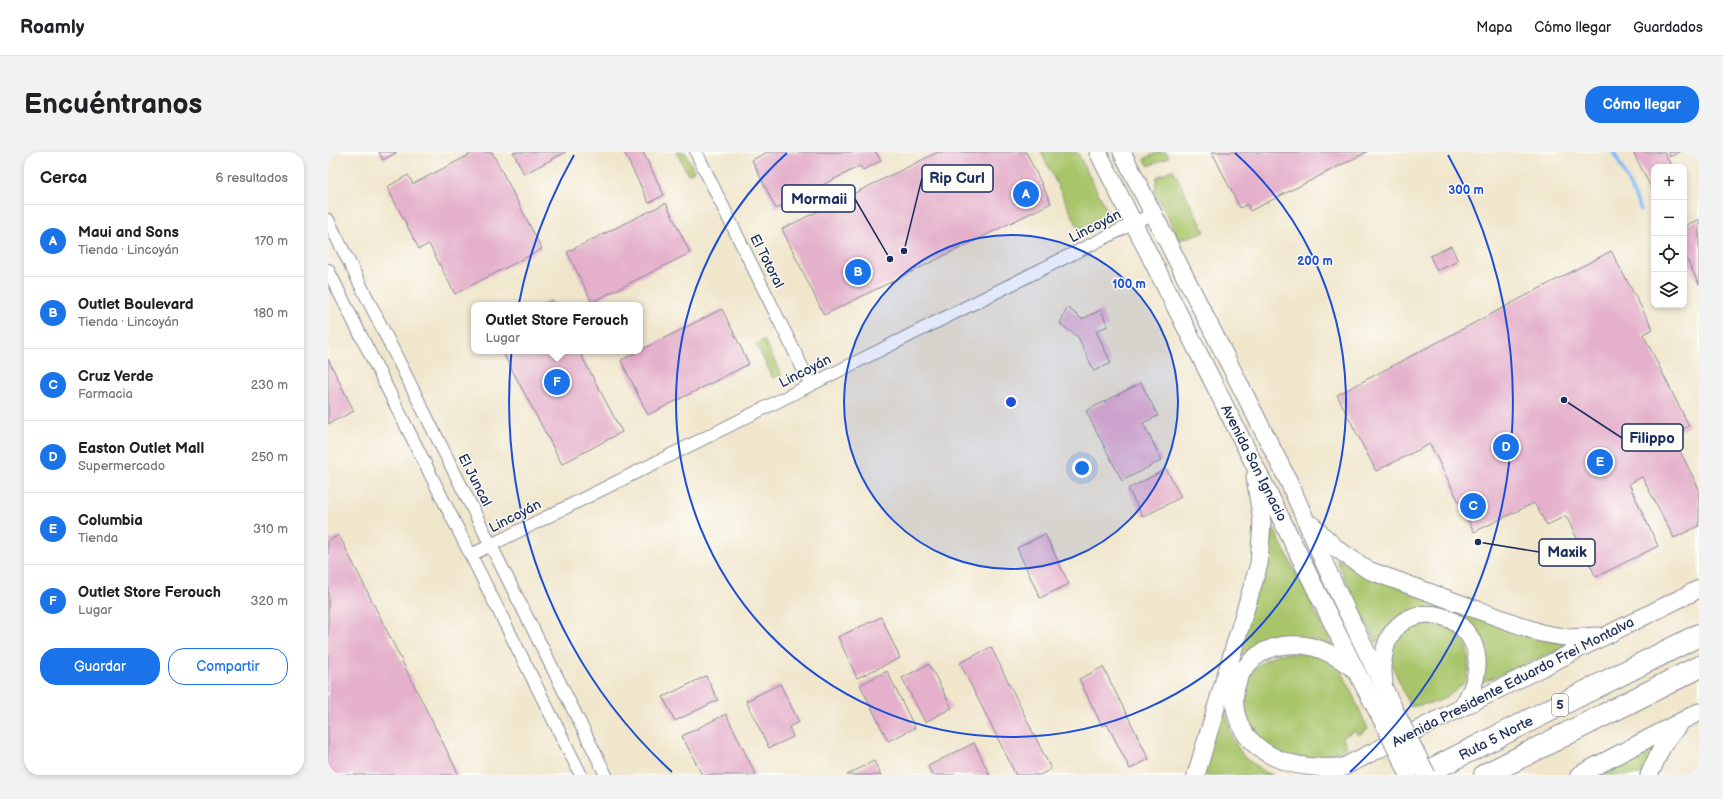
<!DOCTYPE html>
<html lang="es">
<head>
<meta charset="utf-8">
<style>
	:root { --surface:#fff; --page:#f2f2f2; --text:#202124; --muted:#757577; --line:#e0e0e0; --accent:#1a73e8 }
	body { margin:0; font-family:"Balsamiq Sans",sans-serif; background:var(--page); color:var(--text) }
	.controls { position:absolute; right:12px; top:12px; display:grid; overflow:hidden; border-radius:8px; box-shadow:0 2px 6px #0003 }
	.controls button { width:36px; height:36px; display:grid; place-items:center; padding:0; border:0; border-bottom:1px solid var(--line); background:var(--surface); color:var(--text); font:20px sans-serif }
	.you { position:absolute; left:754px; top:316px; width:14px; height:14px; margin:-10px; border:3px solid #fff; border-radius:50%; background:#1a73e8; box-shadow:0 0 0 6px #1a73e833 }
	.badge { display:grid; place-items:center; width:26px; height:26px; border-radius:50%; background:var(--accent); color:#fff; font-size:13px; font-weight:700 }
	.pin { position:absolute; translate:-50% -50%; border:2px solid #fff; box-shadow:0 1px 4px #0006 }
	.popup { position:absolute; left:143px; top:150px; width:172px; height:52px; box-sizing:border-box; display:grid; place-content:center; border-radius:8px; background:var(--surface); filter:drop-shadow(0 1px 3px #0005); font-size:13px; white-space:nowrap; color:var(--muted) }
	.popup b { font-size:15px; color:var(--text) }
	.popup::after { content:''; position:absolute; left:50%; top:100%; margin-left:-8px; border:8px solid transparent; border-top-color:var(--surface) }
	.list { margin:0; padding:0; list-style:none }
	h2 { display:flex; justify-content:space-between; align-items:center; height:52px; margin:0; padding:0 16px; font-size:17px }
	h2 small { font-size:13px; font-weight:400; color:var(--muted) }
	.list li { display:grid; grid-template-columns:26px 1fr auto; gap:12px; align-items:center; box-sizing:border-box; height:72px; padding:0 16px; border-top:1px solid var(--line) }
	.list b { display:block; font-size:15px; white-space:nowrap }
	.list p { margin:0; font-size:13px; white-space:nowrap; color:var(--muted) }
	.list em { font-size:13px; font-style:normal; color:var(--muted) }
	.actions { display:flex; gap:8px; padding:12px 16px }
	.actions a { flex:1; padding:9px 0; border:1px solid var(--accent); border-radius:16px; text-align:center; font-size:14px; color:var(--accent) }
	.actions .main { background:var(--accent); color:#fff }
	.icon { flex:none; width:22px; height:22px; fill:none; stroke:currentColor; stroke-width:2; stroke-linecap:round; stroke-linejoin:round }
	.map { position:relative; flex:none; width:1371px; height:623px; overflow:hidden; border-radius:16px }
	header { display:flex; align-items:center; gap:24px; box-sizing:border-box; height:56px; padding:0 20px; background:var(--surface); border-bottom:1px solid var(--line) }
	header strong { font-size:19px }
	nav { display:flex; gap:22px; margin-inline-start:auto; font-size:14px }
	.intro { display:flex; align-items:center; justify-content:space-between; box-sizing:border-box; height:96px; padding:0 24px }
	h1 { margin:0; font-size:28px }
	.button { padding:10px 18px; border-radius:16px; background:var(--accent); color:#fff; font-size:14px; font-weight:700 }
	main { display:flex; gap:24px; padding:0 24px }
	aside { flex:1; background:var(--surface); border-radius:16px; box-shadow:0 2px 6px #0003 }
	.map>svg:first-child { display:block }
</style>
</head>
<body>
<header>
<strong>Roamly</strong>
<nav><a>Mapa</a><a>Cómo llegar</a><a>Guardados</a></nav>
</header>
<div class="intro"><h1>Encuéntranos</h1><a class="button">Cómo llegar</a></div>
<main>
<aside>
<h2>Cerca<small>6 resultados</small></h2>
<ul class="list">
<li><span class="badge">A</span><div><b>Maui and Sons</b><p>Tienda · Lincoyán</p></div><em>170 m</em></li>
<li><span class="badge">B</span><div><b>Outlet Boulevard</b><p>Tienda · Lincoyán</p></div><em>180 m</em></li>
<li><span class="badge">C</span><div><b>Cruz Verde</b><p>Farmacia</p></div><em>230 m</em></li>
<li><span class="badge">D</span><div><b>Easton Outlet Mall</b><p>Supermercado</p></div><em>250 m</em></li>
<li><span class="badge">E</span><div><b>Columbia</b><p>Tienda</p></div><em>310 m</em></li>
<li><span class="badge">F</span><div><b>Outlet Store Ferouch</b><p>Lugar</p></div><em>320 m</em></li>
</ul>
<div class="actions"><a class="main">Guardar</a><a>Compartir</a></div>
</aside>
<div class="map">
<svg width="1371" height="623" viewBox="0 0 1371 623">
	<rect width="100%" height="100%" fill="#fdfcf7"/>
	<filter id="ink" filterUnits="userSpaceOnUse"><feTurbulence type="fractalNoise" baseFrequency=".025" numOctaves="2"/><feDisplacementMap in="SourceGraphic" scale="8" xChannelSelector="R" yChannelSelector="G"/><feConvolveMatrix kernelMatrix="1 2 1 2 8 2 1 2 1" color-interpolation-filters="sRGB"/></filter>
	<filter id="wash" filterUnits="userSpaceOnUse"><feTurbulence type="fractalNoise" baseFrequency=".012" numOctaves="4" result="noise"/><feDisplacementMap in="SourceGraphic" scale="16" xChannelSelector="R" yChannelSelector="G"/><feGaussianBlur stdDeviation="0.9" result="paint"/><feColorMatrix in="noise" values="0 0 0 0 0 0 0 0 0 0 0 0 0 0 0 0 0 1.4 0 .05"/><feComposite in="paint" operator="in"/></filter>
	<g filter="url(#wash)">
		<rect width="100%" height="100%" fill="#f0e6cc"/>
		<g fill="#a9c56b" stroke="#627a64">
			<path d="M348 0H357L366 19 360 22Z"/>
			<path d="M713 0H749L781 62 751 77Z"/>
			<path d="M830 0H838L841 5 821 14 816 7Z"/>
			<path d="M845 17 877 80 851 88 827 40 829 25Z"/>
			<path d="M436 188 454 223 445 226 428 192Z"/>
			<path d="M939 364 1005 494 989 488 962 486 941 491 902 536 898 560 904 586 916 605 938 621 945 623H873Z"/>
			<path d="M1010 407 1241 494 1152 531C1160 512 1157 483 1139 469 1136 466 1130 464 1125 461L1061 475 1048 491 1008 408Z"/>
			<path d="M1097 470 1122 474 1139 493 1141 518 1137 530 1124 541 1109 550 1082 555 1064 513 1062 500 1071 483Z"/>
			<path d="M984 500 1013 517 1040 577 1030 583 1027 579 1014 585 1019 595 983 612 961 616 939 610 924 597 912 569 917 531 929 514 948 502Z"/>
			<path d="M1331 591 1316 623H1273Z"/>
		</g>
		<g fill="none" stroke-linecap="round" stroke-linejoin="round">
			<path stroke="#83baf3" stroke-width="3.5" d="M1286 0 1313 58"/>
		</g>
		<g id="blocks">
			<g fill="#e4b0cb">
				<path d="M51 0H69L55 8Z"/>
				<path d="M147 0H164L214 97 127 142 101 92 91 97 59 35 80 23 85 32Z"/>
				<path d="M185 0H238L196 22Z"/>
				<path d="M296 0H315L336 43 321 51Z"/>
				<path d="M440 0H548L553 9 535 18 532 14 448 57 424 8Z"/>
				<path d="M610 0H698L723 51 496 163 454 77Z"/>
				<path d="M884 0H1039L922 59 919 52 912 56Z"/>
				<path d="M1305 0H1336L1344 15H1326V41Z"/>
				<path d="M1340 0H1352L1342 5Z"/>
				<path d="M338 51 362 101 264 150 239 100Z"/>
				<path d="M1371 67V132L1356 101V74Z"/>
				<path d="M1123 94 1130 109 1109 119 1102 104Z"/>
				<path d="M1283 99 1325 177 1315 182 1361 274 1344 283 1371 337V374L1346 386 1314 325 1308 328 1301 332 1330 394 1268 425 1238 364 1219 373 1206 351 1146 380 1102 292 1048 319 1009 243Z"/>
				<path d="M223 148 226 153H214Z"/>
				<path d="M739 155 754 167 773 158 780 174 768 179 783 211 766 219 750 185 732 172Z"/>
				<path d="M394 157 421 212 320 263 293 208Z"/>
				<path d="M174 199H251L294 280 234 312Z"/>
				<path d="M0 207 26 259 0 272Z"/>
				<path d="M813 231 830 264 815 271 834 308 794 329 758 259Z"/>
				<path d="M838 317 853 345 815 365 800 337Z"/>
				<path d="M717 382 741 432 712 446 689 396Z"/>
				<path d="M11 383 131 623H0V389Z"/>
				<path d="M553 465 572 506 529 526 510 485Z"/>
				<path d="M663 495 723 617 712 623H688L632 511Z"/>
				<path d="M601 512 624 556 597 570 574 526Z"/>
				<path d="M775 515 821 607 802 617 779 572 774 574 751 527Z"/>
				<path d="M559 519 587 576 560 589 532 533Z"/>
				<path d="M378 524 390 548 347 569 335 545Z"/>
				<path d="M452 532 471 570 461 575 465 585 441 596 418 549Z"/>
				<path d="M398 562 428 623H374L354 584Z"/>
				<path d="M646 591 662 623H604L600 614Z"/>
				<path d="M546 609 553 623H519Z"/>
			</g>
		</g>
	</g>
	<g filter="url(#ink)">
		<use href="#blocks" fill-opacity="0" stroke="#868a95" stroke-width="1"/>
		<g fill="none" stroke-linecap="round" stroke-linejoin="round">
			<g stroke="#868a95" stroke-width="14">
				<g id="minor">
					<path d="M368 0 483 233"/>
					<path d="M0 68 278 623"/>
					<path d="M0 118 253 623"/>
					<path d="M143 403 824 62"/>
				</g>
			</g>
			<g stroke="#868a95" stroke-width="19">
				<g id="secondary">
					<path d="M770 0 940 340 1027 517 1053 566"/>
					<path d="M794 0 961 330 1002 424 1067 559"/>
					<path d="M984 373 1009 397 1040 418 1213 481 1241 486 1269 484"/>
					<path d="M1056 530C1041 419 1197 457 1134 555"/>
					<path d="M1010 615C874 623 883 485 974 493 994 495 1011 506 1026 517"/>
					<path d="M868 623 931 412 934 370 927 325"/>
					<path d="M999 623 1371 437"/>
					<path d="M1251 623 1371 560"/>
					<path d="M1321 623 1336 591 1349 575"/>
				</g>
			</g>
			<g stroke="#868a95" stroke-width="24">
				<g id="motorway">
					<path d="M1093 623 1371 483"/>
					<path d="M1157 623 1371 515"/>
				</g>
			</g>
			<use href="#minor" stroke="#fff" stroke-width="12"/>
			<use href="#secondary" stroke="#fff" stroke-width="17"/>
			<use href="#motorway" stroke="#fff" stroke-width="22"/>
			<g stroke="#868a95" stroke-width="19" stroke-linecap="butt">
				<g id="secondary-bridge">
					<path d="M1067 559 1099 623"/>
					<path d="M1053 566 1081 623"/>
				</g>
			</g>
			<use href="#secondary-bridge" stroke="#fff" stroke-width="17"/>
		</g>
	</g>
	<circle cx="683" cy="250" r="167" fill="#1d4ed8" fill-opacity=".12"/>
	<g fill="none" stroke="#1d4ed8" stroke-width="2">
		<circle cx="683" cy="250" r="167"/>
		<path d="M907 1A335 335 0 1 1 459 1"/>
		<path d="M344 620A502 502 0 0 1 246 3M1120 3A502 502 0 0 1 1022 620"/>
	</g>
	<g text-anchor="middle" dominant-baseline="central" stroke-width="3" stroke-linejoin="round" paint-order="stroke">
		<rect fill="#fdfcf7" stroke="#5f6c8c" stroke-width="1" x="1224" y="542" width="16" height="22" rx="3"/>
		<g font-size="13" font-weight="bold" fill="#1b2f5e">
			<text x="1232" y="553">5</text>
		</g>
		<g font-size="14" fill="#1b2f5e" stroke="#fdfcf7">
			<text transform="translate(767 74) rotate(-27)">Lincoyán</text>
			<text transform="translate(439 109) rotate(63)">El Totoral</text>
			<text transform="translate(477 219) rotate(-27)">Lincoyán</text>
			<text transform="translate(926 311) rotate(63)">Avenida San Ignacio</text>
			<text transform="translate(147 328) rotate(63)">El Juncal</text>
			<text transform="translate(187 364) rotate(-27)">Lincoyán</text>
			<text transform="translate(1185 530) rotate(-27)">Avenida Presidente Eduardo Frei Montalva</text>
			<text transform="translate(1168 586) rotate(-27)">Ruta 5 Norte</text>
		</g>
	</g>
	<circle cx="683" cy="250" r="6" fill="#1d4ed8" stroke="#fdfcf7" stroke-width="2"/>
	<g font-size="12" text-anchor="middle" font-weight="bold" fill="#1d4ed8" stroke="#fdfcf7" stroke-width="3" stroke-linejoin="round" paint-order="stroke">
		<text x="1138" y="42">300 m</text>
		<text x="987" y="113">200 m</text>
		<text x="801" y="136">100 m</text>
	</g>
	<path fill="none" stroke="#1b2f5e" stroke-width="1.5" d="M576 99L594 26M562 107L527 47M1236 248L1294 286M1150 390L1211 400"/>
	<g fill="#1b2f5e" stroke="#fdfcf7" stroke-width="1.5">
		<circle cx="576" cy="99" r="4"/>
		<circle cx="562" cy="107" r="4"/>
		<circle cx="1236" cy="248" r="4"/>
		<circle cx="1150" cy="390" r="4"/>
	</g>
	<g fill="#fdfcf7" stroke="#1b2f5e" stroke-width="1.5">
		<rect x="594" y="13" width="71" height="27" rx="4"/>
		<rect x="454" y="33" width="73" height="27" rx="4"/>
		<rect x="1294" y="272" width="61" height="27" rx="4"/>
		<rect x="1211" y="387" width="56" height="27" rx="4"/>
	</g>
	<g font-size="15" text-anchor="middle" font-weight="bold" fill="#1b2f5e">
		<text x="629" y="31">Rip Curl</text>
		<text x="491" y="52">Mormaii</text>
		<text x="1324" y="291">Filippo</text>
		<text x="1239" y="405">Maxik</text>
	</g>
</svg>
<div class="controls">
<button>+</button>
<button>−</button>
<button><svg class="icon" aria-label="locate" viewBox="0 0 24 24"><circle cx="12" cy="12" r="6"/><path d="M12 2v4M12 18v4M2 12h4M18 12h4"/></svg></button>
<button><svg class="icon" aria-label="layers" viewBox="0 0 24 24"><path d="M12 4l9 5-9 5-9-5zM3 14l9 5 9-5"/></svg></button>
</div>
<div class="you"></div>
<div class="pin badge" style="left:698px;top:42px">A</div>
<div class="pin badge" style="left:530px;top:120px">B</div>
<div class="pin badge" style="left:1145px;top:354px">C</div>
<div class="pin badge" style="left:1178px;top:295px">D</div>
<div class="pin badge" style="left:1272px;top:310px">E</div>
<div class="pin badge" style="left:229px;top:230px">F</div>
<div class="popup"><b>Outlet Store Ferouch</b>Lugar</div>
</div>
</main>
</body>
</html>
